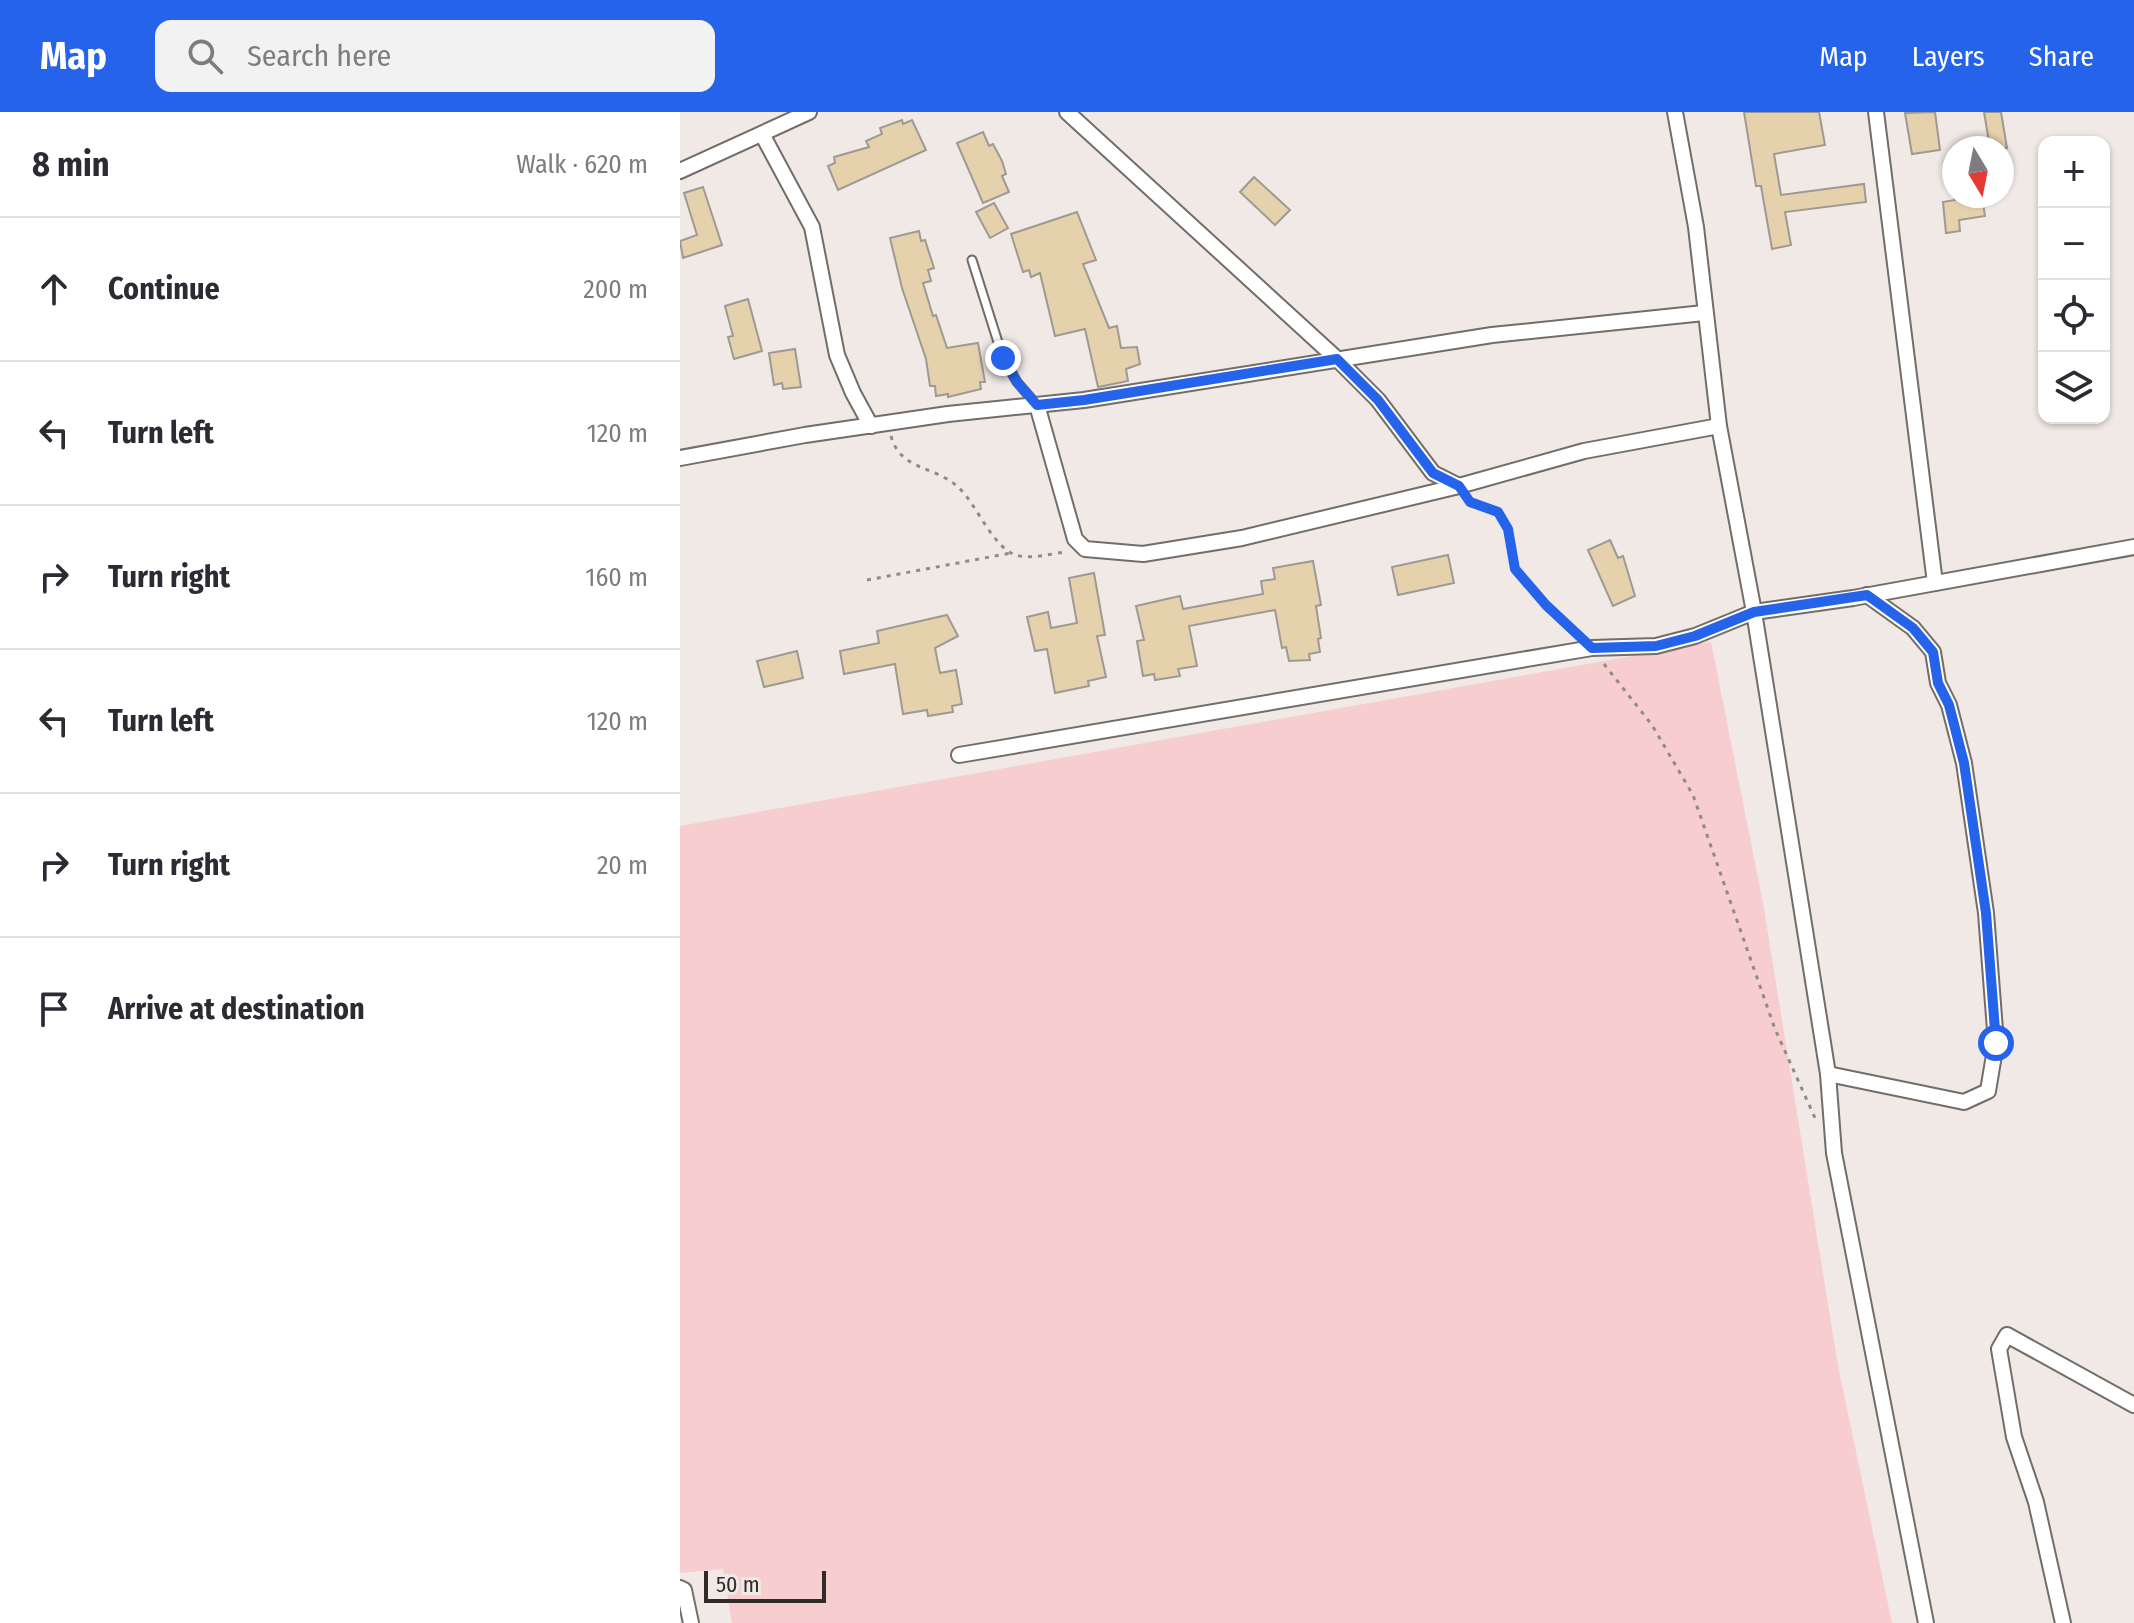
<!DOCTYPE html>
<html lang="en">
<head>
<meta charset="utf-8">
<style>
	:root { --surface:#fff; --page:#f2f2f3; --text:#2b2b33; --muted:#7c7c81; --line:#e1e1e2; --accent:#2563eb }
	body { margin:0; font-family:"Fira Sans Condensed",sans-serif; background:var(--page); color:var(--text) }
	.controls { position:absolute; right:24px; top:24px; display:grid; overflow:hidden; border-radius:16px; box-shadow:0 2px 6px #0004 }
	.controls button { width:72px; height:72px; display:grid; place-items:center; padding:0; border:0; border-bottom:2px solid var(--line); background:var(--surface); color:var(--text); font:40px sans-serif }
	.compass { position:absolute; left:1262px; top:24px; width:72px; height:72px; border-radius:50%; background:var(--surface); box-shadow:0 2px 6px #0004; rotate:170deg }
	.scale { position:absolute; left:24px; bottom:20px; width:122px; box-sizing:border-box; padding-left:8px; border:4px solid #2f2c2a; border-top:0; font-size:22px; line-height:28px; white-space:nowrap; color:#2f2c2a; -webkit-text-stroke:6px #f0e9e5; paint-order:stroke }
	.stop { position:absolute; width:24px; height:24px; margin:-18px; border:6px solid #2563eb; border-radius:50%; background:#fff }
	.stop.end { background:#2563eb; border-color:#fff; box-shadow:0 2px 8px #0008 }
	.list { margin:0; padding:0; list-style:none }
	h2 { display:flex; justify-content:space-between; align-items:center; height:104px; margin:0; padding:0 32px; font-size:34px }
	h2 small { font-size:26px; font-weight:400; color:var(--muted) }
	.list li { display:grid; grid-template-columns:52px 1fr auto; gap:24px; align-items:center; box-sizing:border-box; height:144px; padding:0 32px; border-top:2px solid var(--line) }
	.list b { display:block; font-size:30px; white-space:nowrap }
	.list em { font-size:26px; font-style:normal; color:var(--muted) }
	.icon { flex:none; width:44px; height:44px; fill:none; stroke:currentColor; stroke-width:2; stroke-linecap:round; stroke-linejoin:round }
	.map { position:relative; flex:none; width:1454px; height:1511px; overflow:hidden }
	header { display:flex; align-items:center; gap:48px; box-sizing:border-box; height:112px; padding:0 40px; background:var(--accent); color:#fff }
	header strong { font-size:38px }
	nav { display:flex; gap:44px; margin-inline-start:auto; font-size:28px }
	.search { width:560px; height:72px; background:var(--page); display:flex; align-items:center; gap:20px; box-sizing:border-box; padding:0 28px; border-radius:16px; color:var(--muted); font-size:30px }
	main { display:flex }
	aside { flex:1; background:var(--surface) }
	.map>svg:first-child { display:block }
</style>
</head>
<body>
<header>
<strong>Map</strong>
<div class="search"><svg class="icon" aria-label="search" viewBox="0 0 24 24"><circle cx="10" cy="10" r="6"/><path d="M15 15l6 6"/></svg>Search here</div>
<nav><a>Map</a><a>Layers</a><a>Share</a></nav>
</header>
<main>
<aside>
<h2>8 min<small>Walk · 620 m</small></h2>
<ul class="list">
<li><svg class="icon" aria-label="ahead" viewBox="0 0 24 24"><path d="M12 20V5M6 11l6-6 6 6"/></svg><div><b>Continue</b></div><em>200 m</em></li>
<li><svg class="icon" aria-label="left" viewBox="0 0 24 24"><path d="M17 20v-9H6M10 6l-5 5 5 5"/></svg><div><b>Turn left</b></div><em>120 m</em></li>
<li><svg class="icon" aria-label="right" viewBox="0 0 24 24"><path d="M7 20v-9h11M14 6l5 5-5 5"/></svg><div><b>Turn right</b></div><em>160 m</em></li>
<li><svg class="icon" aria-label="left" viewBox="0 0 24 24"><path d="M17 20v-9H6M10 6l-5 5 5 5"/></svg><div><b>Turn left</b></div><em>120 m</em></li>
<li><svg class="icon" aria-label="right" viewBox="0 0 24 24"><path d="M7 20v-9h11M14 6l5 5-5 5"/></svg><div><b>Turn right</b></div><em>20 m</em></li>
<li><svg class="icon" aria-label="arrive" viewBox="0 0 24 24"><path d="M6 21V4h12l-3 4 3 4H6"/></svg><div><b>Arrive at destination</b></div></li>
</ul>
</aside>
<div class="map">
<svg width="1454" height="1511" viewBox="0 0 1454 1511">
	<rect width="100%" height="100%" fill="#f0e9e5"/>
	<path fill="#f7cdcf" d="M1031 530 1083 791 1158 1254 1212 1511H52L43 1457 0 1461V714Z"/>
	<g fill="#e6d1ad" stroke="#9d9a94" stroke-width="2">
		<path d="M1064 0H1139L1145 33 1094 42 1101 83 1184 72 1186 90 1105 100 1111 133 1092 137 1081 74H1076Z"/>
		<path d="M1255 0 1260 38 1232 42 1225 1Z"/>
		<path d="M1304 0H1321L1327 36H1310Z"/>
		<path d="M222 8 223 12 232 8 246 38 158 78 148 54 155 51 154 45 189 35 186 29 202 22 200 16Z"/>
		<path d="M303 20 309 34 313 32 322 49 326 62 322 64 329 80 303 91 277 31Z"/>
		<path d="M574 65 610 98 595 113 560 80Z"/>
		<path d="M23 75 42 133 3 146 0 129 17 123 4 81Z"/>
		<path d="M1274 84H1302L1305 104 1279 108 1280 119 1266 121 1263 90 1275 88Z"/>
		<path d="M314 91 328 116 310 126 296 100Z"/>
		<path d="M397 100 416 148 403 152 429 216 437 214 441 236 457 235 460 252 446 257 448 269 418 275 405 217 375 224 360 161 351 165 349 158 343 160 331 122Z"/>
		<path d="M239 119 241 129 245 128 254 156 248 158 251 169 243 171 253 204 256 203 267 236 298 231 305 270H300L301 277 268 285V282L256 284 255 274H250L246 247 222 176 210 126Z"/>
		<path d="M68 187 82 239 54 247 48 225 53 224 45 194Z"/>
		<path d="M115 237 121 275 103 277 102 271 94 273 89 241Z"/>
		<path d="M930 428 938 446 943 444 955 484 933 494 908 438Z"/>
		<path d="M768 443 774 471 718 483 712 455Z"/>
		<path d="M633 449 641 493 636 494 641 526 638 527 640 540 629 542 630 548 609 549 606 535 602 536 595 498 509 514 517 554 498 557 500 564 475 568 474 562 463 564 457 529 464 528 456 494 500 484 503 497 583 482 581 469 595 467 593 456Z"/>
		<path d="M414 461 425 523 417 524 426 565 408 569 409 574 375 581 367 537 355 539 347 505 368 500 371 516 397 511 389 466Z"/>
		<path d="M267 503 278 524 255 536 260 561 276 558 282 592 272 594 273 600 248 604 247 598 223 602 215 552 164 562 160 539 199 531 197 519Z"/>
		<path d="M117 539 123 566 84 575 77 549Z"/>
	</g>
	<g fill="none" stroke-linecap="round" stroke-linejoin="round">
		<g stroke="#736d69" stroke-width="11">
			<path id="service" d="M292 148 323 246 337 270 357 293"/>
		</g>
		<g stroke="#736d69" stroke-width="18">
			<g id="minor">
				<path d="M387 0 657 247 698 288 753 361 779 374"/>
				<path d="M995 0 1016 115 1039 314 1074 500 1148 962 1154 1041 1246 1511"/>
				<path d="M1196 0 1255 471"/>
				<path d="M82 22 132 115 157 243 173 281 191 314"/>
				<path d="M0 59 129 0"/>
				<path d="M357 293 395 427 405 437 463 442 562 426 779 374 904 339 1039 314"/>
				<path d="M0 346 125 323 268 302 404 288 812 223 1024 201"/>
				<path d="M279 643 912 536 976 534 1015 524 1074 500 1173 486 1454 435"/>
				<path d="M1148 962 1284 990 1308 979 1316 931 1306 801 1284 651 1269 593 1258 571 1253 540 1233 516 1187 483"/>
				<path d="M0 1476 4 1478 11 1511"/>
				<path d="M1383 1511 1356 1390 1334 1325 1319 1237 1327 1223 1454 1293"/>
			</g>
		</g>
		<g stroke="#908b88" stroke-width="3" stroke-dasharray="4 6" stroke-linecap="butt">
			<path d="M211 324C220 358 254 354 277 374 296 391 309 428 331 441 346 449 369 442 385 440"/>
			<path d="M788 387 818 400 828 417 835 457 866 493 898 523"/>
			<path d="M187 468 331 441"/>
			<path d="M924 552 972 613 1013 683 1095 917 1135 1006"/>
		</g>
		<use href="#service" stroke="#fff" stroke-width="7"/>
		<use href="#minor" stroke="#fff" stroke-width="14"/>
	</g>
	<g fill="none" stroke-linecap="round" stroke-linejoin="round">
		<path stroke="#2563eb" stroke-width="10" d="M323 246 337 270 357 293 404 288 657 247 698 288 753 361 779 374 790 390 818 400 828 417 835 457 866 493 912 536 976 534 1015 524 1074 500 1187 483 1233 516 1253 540 1258 571 1269 593 1284 651 1306 801 1316 931"/>
	</g>
</svg>
<div class="controls">
<button>+</button>
<button>−</button>
<button><svg class="icon" aria-label="locate" viewBox="0 0 24 24"><circle cx="12" cy="12" r="6"/><path d="M12 2v4M12 18v4M2 12h4M18 12h4"/></svg></button>
<button><svg class="icon" aria-label="layers" viewBox="0 0 24 24"><path d="M12 4l9 5-9 5-9-5zM3 14l9 5 9-5"/></svg></button>
</div>
<svg class="compass" viewBox="-18 -18 36 36"><path d="M0-13l5 13h-10z" fill="#e53935"/><path d="M0 13l5-13h-10z" fill="#7c7c81"/></svg>
<div class="scale">50 m</div>
<div class="stop" style="left:1316px;top:931px"></div>
<div class="stop end" style="left:323px;top:246px"></div>
</div>
</main>
</body>
</html>
